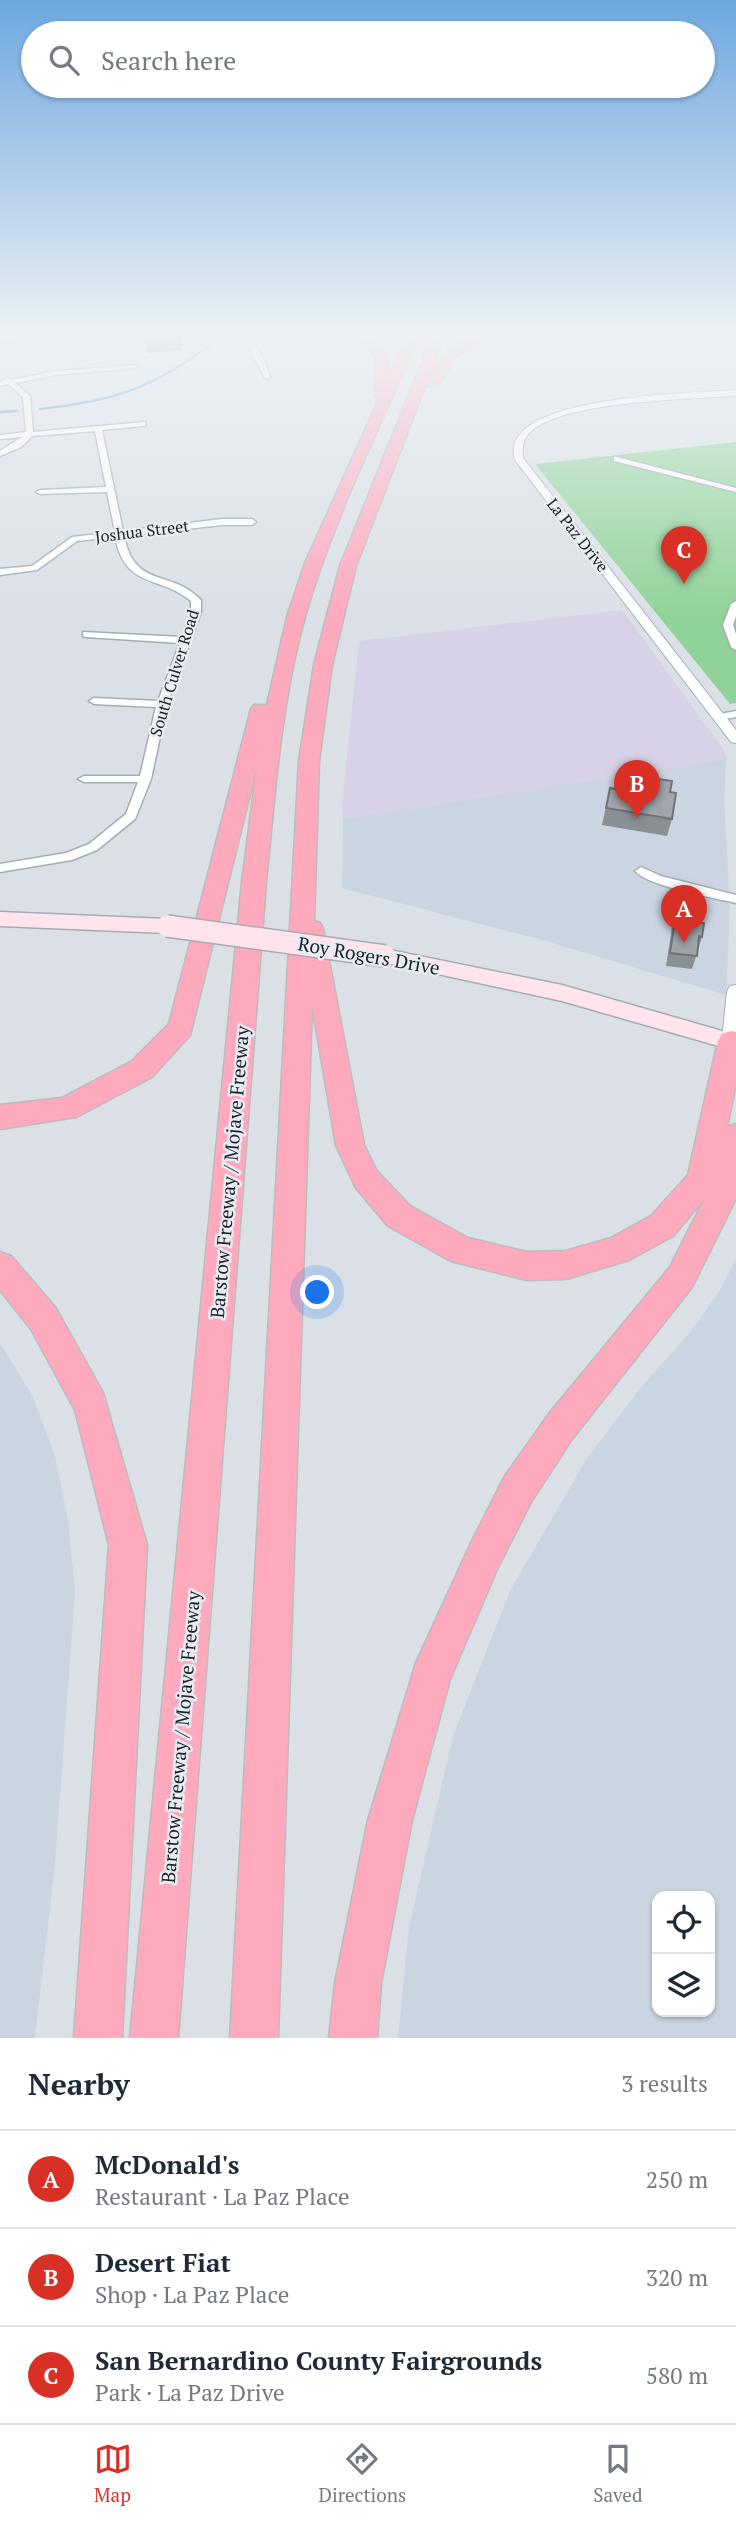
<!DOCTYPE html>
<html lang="en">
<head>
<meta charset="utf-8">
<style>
	:root { --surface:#fff; --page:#f2f2f3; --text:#1f2937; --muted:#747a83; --line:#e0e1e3; --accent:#d93025 }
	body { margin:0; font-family:"PT Serif",serif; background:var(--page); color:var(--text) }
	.controls { position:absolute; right:21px; bottom:21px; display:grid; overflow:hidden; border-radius:14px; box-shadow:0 2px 5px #0004 }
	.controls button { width:63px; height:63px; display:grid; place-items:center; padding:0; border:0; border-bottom:2px solid var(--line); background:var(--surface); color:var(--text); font:35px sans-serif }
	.you { position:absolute; left:318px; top:1293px; width:24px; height:24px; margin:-18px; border:5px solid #fff; border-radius:50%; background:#1a73e8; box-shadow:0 0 0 10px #1a73e833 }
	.badge { display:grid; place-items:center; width:46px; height:46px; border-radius:50%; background:var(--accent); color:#fff; font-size:23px; font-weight:700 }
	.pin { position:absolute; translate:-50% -58px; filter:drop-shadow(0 2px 4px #0008) }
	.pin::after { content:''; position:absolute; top:37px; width:24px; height:21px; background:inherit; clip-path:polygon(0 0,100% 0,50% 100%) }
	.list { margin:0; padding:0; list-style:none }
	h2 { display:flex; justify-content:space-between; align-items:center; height:91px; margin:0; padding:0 28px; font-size:30px }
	h2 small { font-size:23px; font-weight:400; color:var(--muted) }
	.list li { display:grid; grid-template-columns:46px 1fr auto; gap:21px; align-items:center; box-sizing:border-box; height:98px; padding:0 28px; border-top:2px solid var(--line) }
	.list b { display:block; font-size:26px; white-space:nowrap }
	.list p { margin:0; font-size:23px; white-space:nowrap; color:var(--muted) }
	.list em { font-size:23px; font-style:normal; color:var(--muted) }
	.icon { flex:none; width:38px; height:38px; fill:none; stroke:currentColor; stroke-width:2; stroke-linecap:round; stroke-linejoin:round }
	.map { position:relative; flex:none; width:736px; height:2038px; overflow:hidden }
	.search { position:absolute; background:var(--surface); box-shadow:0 2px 5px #0004; left:21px; right:21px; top:21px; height:77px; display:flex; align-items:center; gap:18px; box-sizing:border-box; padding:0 24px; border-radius:38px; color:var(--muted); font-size:26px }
	.sheet { height:385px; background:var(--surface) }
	nav { display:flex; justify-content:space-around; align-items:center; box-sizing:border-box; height:98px; border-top:2px solid var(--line); background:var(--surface); font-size:19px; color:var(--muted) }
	nav a { display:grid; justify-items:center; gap:4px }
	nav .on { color:var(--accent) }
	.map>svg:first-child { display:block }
</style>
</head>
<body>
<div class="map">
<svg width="736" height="2038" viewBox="0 0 736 2038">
	<rect width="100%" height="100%" fill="#dae0e6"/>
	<g fill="#cad5e1" fill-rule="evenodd">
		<path d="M726 759 724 801 730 908 726 995 546 941 342 888 343 819Z"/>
		<path d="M736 1259V2038H398L409 1927 453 1736 510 1591 587 1458 642 1386 692 1330 720 1290ZM657 1896H710V2012H657Z"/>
		<path d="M0 1343 33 1397 55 1456 68 1520 75 1592 55 1864 35 2038H0Z"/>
	</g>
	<path fill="#d7d2e7" d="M622 610 724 750 726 759 343 819 342 804 359 641Z"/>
	<path fill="#90d399" d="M736 442V703L730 704 535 464Z"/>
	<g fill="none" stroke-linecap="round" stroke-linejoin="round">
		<g stroke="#5697d3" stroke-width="2.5">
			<path d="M40 409C113 401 152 389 211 344"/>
			<path d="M0 412 16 411"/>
		</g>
		<g stroke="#a6acb2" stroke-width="3">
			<g id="minor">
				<path d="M230 332C252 332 267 361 270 379L265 378 248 345Z"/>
				<path d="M138 365 136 368 56 375 15 383 30 396 33 432 145 422V426H142L102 430 123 531 222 519H252L256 522 252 525H222L124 536C135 590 170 568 201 600V612L167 704 151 779 135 819 97 850 72 860 0 872V864L66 853 89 844 126 814 138 782H84L78 779 84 776H140L156 707 94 704 89 701 94 698 158 701 180 643 86 637 83 636V632L182 637 191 612V601C158 574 126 590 115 537L77 541 37 570 0 575V569L32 566 72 537 115 532 107 492 40 494 36 492 40 490 106 487 95 431 32 436 21 447 0 456V451L22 437 0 439V435L26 432 23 397 8 384 0 386V382L7 378 11 380 56 371Z"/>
				<path d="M617 457 736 488V492L614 461V457Z"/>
				<path d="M736 601V616L733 625 736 634V650L731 647 723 625 731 604Z"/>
				<path d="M736 711V717L719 720 714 717 715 715Z"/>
				<path d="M641 867 661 876 736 895V903C712 897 650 887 635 871Z"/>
			</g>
		</g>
		<g stroke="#a6acb2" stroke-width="2">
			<g id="tertiary">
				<path d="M736 390V396C689 399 563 401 530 432 523 439 522 449 523 458L736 730V743L731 742 515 460C494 395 698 393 736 390Z"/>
				<path d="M736 985V1046H725L722 1041 727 991 730 986Z"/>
			</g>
		</g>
		<g stroke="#a6acb2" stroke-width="3">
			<g id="secondary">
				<path d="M36 332H79L74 335 0 341V335Z"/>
				<path d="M0 912 167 919 174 921 177 926 174 931 167 933 0 926Z"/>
				<path d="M385 949 562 985 736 1035V1051L562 1001 378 961 375 956 378 951Z"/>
			</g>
		</g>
		<g stroke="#bcbcbd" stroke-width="3">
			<g id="motorway">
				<path d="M359 332H371L388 360V378L409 332H421C381 425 334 517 306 613 281 700 275 793 266 882L178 2038H130L242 882 257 766 190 1035 152 1077 76 1117 0 1129V1105L62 1098 132 1061 169 1024 251 709 254 705H267L287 617 305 563 379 399 375 396 376 360Z"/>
				<path d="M434 332H446L356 566 332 665 319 761 314 921 320 923 323 929 364 1145 376 1170 410 1206 468 1238 527 1252 566 1251 611 1238 651 1216 688 1175 718 1041 722 1034 731 1031 736 1032V1083L727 1127 736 1124V1198L692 1287 572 1439 531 1502 498 1567 450 1679 412 1820 381 1983 377 2038H329L335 1983 368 1820 416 1663 472 1541 505 1476 548 1415 670 1267 705 1198 673 1236 629 1260 566 1279 527 1280 451 1261 388 1226 356 1188 336 1145 312 1004 278 2038H230L299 761 314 665 340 566Z"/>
				<path d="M477 332H491L455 357 438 386H428L427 383 446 352Z"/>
				<path d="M0 1252 11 1256 55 1307 103 1393 147 1545 122 2038H74L109 1545 75 1410 31 1329 0 1290Z"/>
			</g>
		</g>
		<use href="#minor" fill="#fff" fill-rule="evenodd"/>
		<use href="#tertiary" fill="#fff" fill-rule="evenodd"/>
		<use href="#secondary" fill="#ffe5eb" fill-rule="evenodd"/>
		<use href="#motorway" fill="#ffa9bd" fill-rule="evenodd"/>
		<g stroke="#a6acb2" stroke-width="24" stroke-linecap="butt">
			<path id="secondary-bridge" d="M167 926 385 956"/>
		</g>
		<use href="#secondary-bridge" stroke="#ffe5eb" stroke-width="21"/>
	</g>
	<g fill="#8a8f94">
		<path d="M610 788 670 792 672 819 667 836 602 825Z"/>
		<path d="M677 908 698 922 702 937 692 969 666 966 673 921Z"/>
	</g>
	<path fill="#707478" d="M181 343 182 350 148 353 147 346Z"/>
	<g fill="#a0a6ac" stroke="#707478" stroke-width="2">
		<path d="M143 332H177L181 343 147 346Z"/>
		<path d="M618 773 672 781 670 792 676 793 672 819 606 808 610 788 615 789Z"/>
		<path d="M677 908 699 913 698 922 704 923 702 937 699 936 697 956 670 953Z"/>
	</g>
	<linearGradient id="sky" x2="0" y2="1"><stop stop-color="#6da8e0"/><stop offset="0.54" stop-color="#eef1f4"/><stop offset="1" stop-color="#eef1f4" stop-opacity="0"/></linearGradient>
	<rect width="736" height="618" fill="url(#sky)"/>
	<g text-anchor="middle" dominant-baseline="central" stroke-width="5" stroke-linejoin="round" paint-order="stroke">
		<g font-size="16" fill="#1f2123" stroke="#e7edf4">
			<text transform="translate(142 531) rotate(-7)">Joshua Street</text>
			<text transform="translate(578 535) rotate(52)">La Paz Drive</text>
			<text transform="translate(174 673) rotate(-73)">South Culver Road</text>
		</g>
		<g font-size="19" fill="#1f2123" stroke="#e7edf4">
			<text transform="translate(369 955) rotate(10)">Roy Rogers Drive</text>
			<text transform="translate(229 1172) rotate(-85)">Barstow Freeway / Mojave Freeway</text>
			<text transform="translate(180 1737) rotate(-85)">Barstow Freeway / Mojave Freeway</text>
		</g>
	</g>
</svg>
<div class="controls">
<button><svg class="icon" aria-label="locate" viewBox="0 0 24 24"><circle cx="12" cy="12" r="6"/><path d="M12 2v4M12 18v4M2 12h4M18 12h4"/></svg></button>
<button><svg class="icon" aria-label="layers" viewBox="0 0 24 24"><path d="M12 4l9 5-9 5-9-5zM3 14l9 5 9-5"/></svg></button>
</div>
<div class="you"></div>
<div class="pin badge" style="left:684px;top:943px">A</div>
<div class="pin badge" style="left:637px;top:818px">B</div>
<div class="pin badge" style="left:684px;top:584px">C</div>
<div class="search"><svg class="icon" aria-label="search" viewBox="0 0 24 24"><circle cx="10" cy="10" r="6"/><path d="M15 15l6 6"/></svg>Search here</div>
</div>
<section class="sheet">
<h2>Nearby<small>3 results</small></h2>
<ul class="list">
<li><span class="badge">A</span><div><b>McDonald's</b><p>Restaurant · La Paz Place</p></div><em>250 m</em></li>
<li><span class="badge">B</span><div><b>Desert Fiat</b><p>Shop · La Paz Place</p></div><em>320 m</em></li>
<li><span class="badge">C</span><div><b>San Bernardino County Fairgrounds</b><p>Park · La Paz Drive</p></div><em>580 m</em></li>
</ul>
</section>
<nav>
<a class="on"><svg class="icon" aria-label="map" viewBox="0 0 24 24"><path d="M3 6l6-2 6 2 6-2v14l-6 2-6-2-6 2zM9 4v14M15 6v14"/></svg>Map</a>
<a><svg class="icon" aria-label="directions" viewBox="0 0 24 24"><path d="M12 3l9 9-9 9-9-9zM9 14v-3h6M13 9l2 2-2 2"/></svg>Directions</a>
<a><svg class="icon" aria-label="saved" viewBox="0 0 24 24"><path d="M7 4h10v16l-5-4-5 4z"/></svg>Saved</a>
</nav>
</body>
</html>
